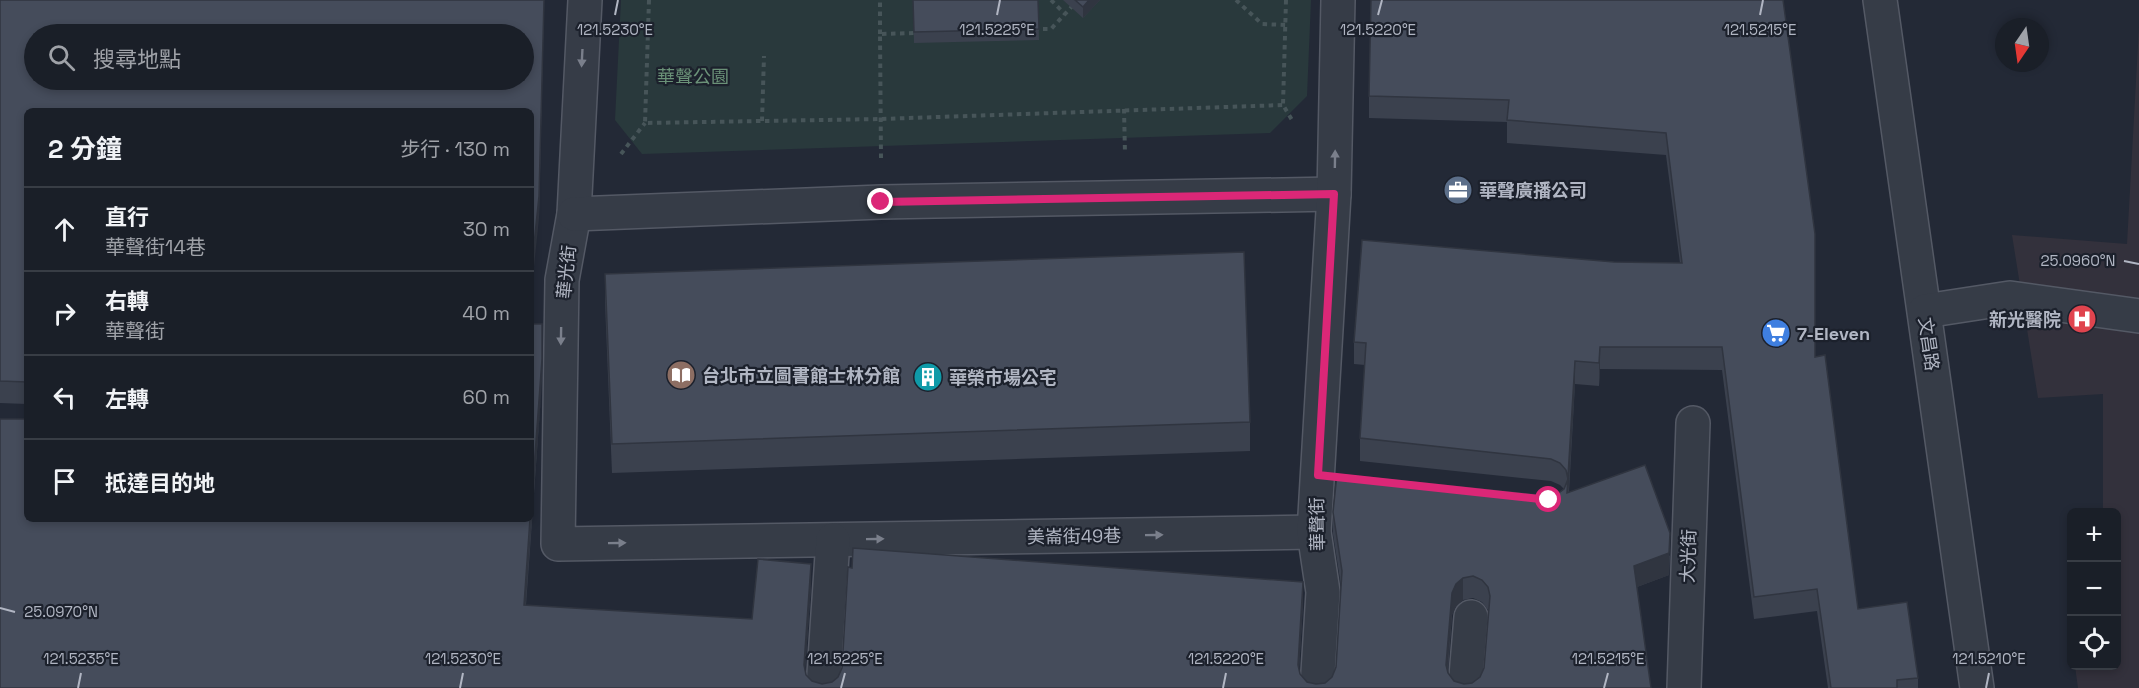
<!DOCTYPE html>
<html lang="zh-TW">
<head>
<meta charset="utf-8">
<style>
	:root { --surface:#1a1f28; --page:#232730; --text:#f1f3f6; --muted:#9fa2a8; --line:#383d45 }
	body { margin:0; font-family:"Space Grotesk","Noto Sans TC",sans-serif; background:var(--page); color:var(--text) }
	.controls { position:absolute; right:18px; bottom:18px; display:grid; overflow:hidden; border-radius:9px; box-shadow:0 3px 9px #0003 }
	.controls button { width:54px; height:54px; display:grid; place-items:center; padding:0; border:0; border-bottom:2px solid var(--line); background:var(--surface); color:var(--text); font:30px sans-serif }
	.compass { position:absolute; left:1995px; top:18px; width:54px; height:54px; border-radius:50%; background:var(--surface); box-shadow:0 3px 9px #0003; rotate:193deg }
	.stop { position:absolute; width:18px; height:18px; margin:-14px; border:4px solid #db2777; border-radius:50%; background:#fff }
	.stop.end { background:#db2777; border-color:#fff; box-shadow:0 2px 6px #0008 }
	.list { margin:0; padding:0; list-style:none }
	h2 { display:flex; justify-content:space-between; align-items:center; height:78px; margin:0; padding:0 24px; font-size:26px }
	h2 small { font-size:20px; font-weight:400; color:var(--muted) }
	.list li { display:grid; grid-template-columns:39px 1fr auto; gap:18px; align-items:center; box-sizing:border-box; height:84px; padding:0 24px; border-top:2px solid var(--line) }
	.list b { display:block; font-size:22px; white-space:nowrap }
	.list p { margin:0; font-size:20px; white-space:nowrap; color:var(--muted) }
	.list em { font-size:20px; font-style:normal; color:var(--muted) }
	.icon { flex:none; width:33px; height:33px; fill:none; stroke:currentColor; stroke-width:2; stroke-linecap:round; stroke-linejoin:round }
	.map { position:relative; flex:none; width:2139px; height:688px; overflow:hidden }
	.search { position:absolute; background:var(--surface); box-shadow:0 3px 9px #0003; left:24px; top:24px; width:510px; height:66px; display:flex; align-items:center; gap:15px; box-sizing:border-box; padding:0 21px; border-radius:33px; color:var(--muted); font-size:22px }
	.panel { position:absolute; background:var(--surface); box-shadow:0 3px 9px #0003; left:24px; top:108px; width:510px; height:414px; border-radius:9px }
	.map>svg:first-child { display:block }
</style>
</head>
<body>
<div class="map">
<svg width="2139" height="688" viewBox="0 0 2139 688">
	<rect width="100%" height="100%" fill="#232936"/>
	<path fill="#33313c" d="M2139 27V688H2078L2075 666H2116V512H2103V394L2038 398 2012 235 2127 244Z"/>
	<path fill="#29393c" d="M621 0H1311L1307 96 1270 133 642 154 615 120Z"/>
	<g fill="none" stroke-linecap="round" stroke-linejoin="round">
		<g stroke="#545965" stroke-width="36">
			<g id="minor">
				<path d="M585 0 574 214 562 280 558 544 1314 532"/>
				<path d="M1880 0 1977 688"/>
				<path d="M574 214 881 202 1334 194"/>
				<path d="M1925 311 2010 298 2139 316"/>
				<path d="M823 688 833 540"/>
				<path d="M1317 688 1323 592 1314 532 1334 194 1338 0"/>
				<path d="M1465 688 1471 617"/>
				<path d="M1684 688 1693 423"/>
			</g>
		</g>
		<g stroke="#475559" stroke-width="4" stroke-dasharray="4.5 4.5" stroke-linecap="butt">
			<path d="M649 0 645 123 881 119 1283 105"/>
			<path d="M1051 0 1065 14"/>
			<path d="M1236 0 1262 24 1286 25"/>
			<path d="M1286 0 1283 105 1292 120"/>
			<path d="M1034 29H1051L1078 0"/>
			<path d="M880 34V0"/>
			<path d="M1124 109 1125 154"/>
			<path d="M762 121 764 56"/>
			<path d="M621 154 645 123"/>
			<path d="M881 158 880 34 916 33"/>
		</g>
		<use href="#minor" stroke="#363c47" stroke-width="33"/>
	</g>
	<g fill="#3b414e" fill-rule="evenodd">
		<path d="M0 0H544L539 218 531 111H27V404L0 403Z"/>
		<path d="M913 0H1038L1039 40 914 43Z"/>
		<path d="M1063 0H1100L1083 18Z"/>
		<path d="M1783 0 1815 357 1858 609 1918 678V688H1828L1817 611 1754 619 1722 370 1600 369 1599 386 1575 384 1569 492 1670 556 1669 575 1637 587 1651 688H0L531 519 542 382 526 605 752 619 811 586 805 670 806 675 812 681 822 684 1303 604 1299 670 1300 674 1307 682 1316 684 1325 683 1332 677 1336 667 1341 586 1333 534V512L1547 496 1556 495 1564 489 1560 485 1551 481 1360 461V438L1365 365 1354 364V342L1614 262 1680 263 1666 155 1507 143V122L1369 118V96ZM1473 598 1482 602 1488 610 1484 668 1480 677 1472 683 1464 684 1454 681 1448 672 1452 615 1456 606 1463 600Z"/>
		<path d="M605 274 1250 422V451L612 473 605 303Z"/>
	</g>
	<g fill="#303540">
		<path d="M544 0 539 218 531 296V274Z"/>
		<path d="M1089 0H1100L1083 18V7Z"/>
		<path d="M542 324V382L524 627V605L531 519Z"/>
		<path d="M1600 347V369L1599 386V363Z"/>
		<path d="M1575 361V384L1567 515V493Z"/>
		<path d="M1670 533 1669 575 1634 588V566Z"/>
		<path d="M811 564V586L804 687V665Z"/>
		<path d="M1463 578V600L1456 606 1452 615 1446 687V665L1452 593 1456 584Z"/>
		<path d="M1303 582V604L1298 687V665Z"/>
	</g>
	<g fill="#454c5b" stroke="#303540" stroke-width="1.5" fill-rule="evenodd">
		<path d="M0 0H544L539 196 531 274V111H27V382L0 381ZM34 34H524V80H34Z"/>
		<path d="M913 0H1038L1039 29 914 32Z"/>
		<path d="M1075 0H1089L1083 7Z"/>
		<path d="M1371 0H1783L1815 234V357L1825 355 1858 609 1907 602 1918 678 1897 680V688H1831L1817 589 1754 597 1722 347H1600L1599 363 1575 361 1567 493 1645 465 1670 533 1669 553 1634 566 1651 688H0V419H27V519H530L524 605 752 619 758 559 811 564 804 665 806 675 812 681 822 684 832 682 838 677 842 668 848 567 852 568 853 548 1303 582 1298 665 1300 674 1307 682 1316 684 1325 683 1332 677 1336 667 1342 571 1333 512 1337 474 1547 496 1556 495 1564 489 1568 479 1566 470 1560 463 1551 459 1360 438 1366 343 1354 342 1362 240 1614 262 1682 263 1666 133 1507 120 1509 100 1369 96ZM1473 576 1482 580 1488 587 1490 596 1484 668 1480 677 1472 683 1464 684 1454 681 1448 673 1446 665 1452 593 1456 584 1463 578Z"/>
		<path d="M1244 252 1250 422 612 444 605 274Z"/>
		<path d="M531 324H542V359L531 510Z"/>
	</g>
	<defs><path id="oneway-solid" d="M-6-.8H1V-3.2L6.5 0L1 3.2V.8H-6Z" transform="scale(1.5)"/></defs>
	<g fill="#7a7f8b">
		<use href="#oneway-solid" transform="translate(582 58) rotate(93)"/>
		<use href="#oneway-solid" transform="translate(1335 159) rotate(-89)"/>
		<use href="#oneway-solid" transform="translate(561 336) rotate(91)"/>
		<use href="#oneway-solid" transform="translate(1154 535) rotate(-1)"/>
		<use href="#oneway-solid" transform="translate(875 539) rotate(-1)"/>
		<use href="#oneway-solid" transform="translate(617 543) rotate(-1)"/>
	</g>
	<g fill="none" stroke-linecap="round" stroke-linejoin="round">
		<path stroke="#db2777" stroke-width="8" d="M881 202 1334 194 1318 475 1549 500"/>
	</g>
	<path fill="none" stroke="#b1b6c3" stroke-width="2" d="M615 15 618 0M997 15 1000 0M1378 15 1382 0M1760 15 1763 0M2124 261 2139 264M0 608 15 612M78 688 81 673M460 688 463 673M841 688 845 673M1223 688 1226 673M1604 688 1608 673M1986 688 1989 673"/>
	<defs>
		<g id="office-disc" transform="scale(1.5)"><circle r="9.5" fill="#5c6f8a" stroke="#1c212c"/><path d="M-6-3h4V-5.5h4V-3h4V5H-6ZM-1-4.5V-3h2v-1.5ZM-6 0V1H6V0Z" fill="#fff"/></g>
		<g id="hospital-disc" transform="scale(1.5)"><circle r="9.5" fill="#e0444e" stroke="#1c212c"/><path d="M-5-5h3v3.5h4V-5h3V5h-3V1.5h-4V5h-3Z" fill="#fff"/></g>
		<g id="supermarket-disc" transform="scale(1.5)"><circle r="9.5" fill="#3f7fe0" stroke="#1c212c"/><path d="M-6-5.5h2.5l.6 2H6L4.5 2H-2.5L-4.4-4H-6ZM-1.5 3.2a1.3 1.3 0 1 0 .1 0ZM3 3.2a1.3 1.3 0 1 0 .1 0Z" fill="#fff"/></g>
		<g id="library-disc" transform="scale(1.5)"><circle r="9.5" fill="#8d6e63" stroke="#1c212c"/><path d="M-6-4Q-3-5.5-.7-3.5V5Q-3 3-6 4ZM6-4Q3-5.5 .7-3.5V5Q3 3 6 4Z" fill="#fff"/></g>
		<g id="building-disc" transform="scale(1.5)"><circle r="9.5" fill="#0f9aa8" stroke="#1c212c"/><path d="M-4-6H4V6H1V3H-1V6H-4ZM-2.5-4.3h1.7v1.8h-1.7ZM.8-4.3h1.7v1.8H.8ZM-2.5-1h1.7V.8h-1.7ZM.8-1h1.7V.8H.8Z" fill="#fff"/></g>
	</defs>
	<g fill-rule="evenodd">
		<use href="#office-disc" x="1458" y="190"/>
		<use href="#hospital-disc" x="2082" y="319"/>
		<use href="#supermarket-disc" x="1776" y="333"/>
		<use href="#library-disc" x="681" y="375"/>
		<use href="#building-disc" x="928" y="377"/>
	</g>
	<g text-anchor="middle" dominant-baseline="central" stroke-width="4.5" stroke-linejoin="round" paint-order="stroke">
		<g font-size="18" fill="#6b9278" stroke="#1c212c">
			<text x="693" y="76">華聲公園</text>
		</g>
		<g font-size="18" font-weight="bold" fill="#b1b6c3" stroke="#1c212c" text-anchor="start">
			<text x="1479" y="190">華聲廣播公司</text>
			<text x="2061" y="319" text-anchor="end">新光醫院</text>
			<text x="1797" y="333">7-Eleven</text>
			<text x="702" y="375">台北市立圖書館士林分館</text>
			<text x="949" y="377">華榮市場公宅</text>
		</g>
		<g font-size="18" fill="#b1b6c3" stroke="#1c212c">
			<text transform="translate(566 272) rotate(-84)">華光街</text>
			<text transform="translate(1929 344) rotate(82)">文昌路</text>
			<text transform="translate(1317 524) rotate(-91)">華聲街</text>
			<text transform="translate(1074 536) rotate(-1)">美崙街49巷</text>
			<text transform="translate(1688 556) rotate(-88)">大光街</text>
		</g>
	</g>
	<g font-size="15" text-anchor="middle" fill="#b1b6c3" stroke="#1c212c" stroke-width="4.5" stroke-linejoin="round" paint-order="stroke">
		<text x="615" y="35">121.5230°E</text>
		<text x="997" y="35">121.5225°E</text>
		<text x="1378" y="35">121.5220°E</text>
		<text x="1760" y="35">121.5215°E</text>
		<text x="2078" y="266">25.0960°N</text>
		<text x="61" y="617">25.0970°N</text>
		<text x="81" y="664">121.5235°E</text>
		<text x="463" y="664">121.5230°E</text>
		<text x="845" y="664">121.5225°E</text>
		<text x="1226" y="664">121.5220°E</text>
		<text x="1608" y="664">121.5215°E</text>
		<text x="1989" y="664">121.5210°E</text>
	</g>
</svg>
<div class="controls">
<button>+</button>
<button>−</button>
<button><svg class="icon" aria-label="locate" viewBox="0 0 24 24"><circle cx="12" cy="12" r="6"/><path d="M12 2v4M12 18v4M2 12h4M18 12h4"/></svg></button>
</div>
<svg class="compass" viewBox="-18 -18 36 36"><path d="M0-13l5 13h-10z" fill="#e53935"/><path d="M0 13l5-13h-10z" fill="#9fa2a8"/></svg>
<div class="stop" style="left:1549px;top:500px"></div>
<div class="stop end" style="left:881px;top:202px"></div>
<div class="search"><svg class="icon" aria-label="search" viewBox="0 0 24 24"><circle cx="10" cy="10" r="6"/><path d="M15 15l6 6"/></svg>搜尋地點</div>
<section class="panel">
<h2>2 分鐘<small>步行 · 130 m</small></h2>
<ul class="list">
<li><svg class="icon" aria-label="ahead" viewBox="0 0 24 24"><path d="M12 20V5M6 11l6-6 6 6"/></svg><div><b>直行</b><p>華聲街14巷</p></div><em>30 m</em></li>
<li><svg class="icon" aria-label="right" viewBox="0 0 24 24"><path d="M7 20v-9h11M14 6l5 5-5 5"/></svg><div><b>右轉</b><p>華聲街</p></div><em>40 m</em></li>
<li><svg class="icon" aria-label="left" viewBox="0 0 24 24"><path d="M17 20v-9H6M10 6l-5 5 5 5"/></svg><div><b>左轉</b></div><em>60 m</em></li>
<li><svg class="icon" aria-label="arrive" viewBox="0 0 24 24"><path d="M6 21V4h12l-3 4 3 4H6"/></svg><div><b>抵達目的地</b></div></li>
</ul>
</section>
</div>
</body>
</html>
